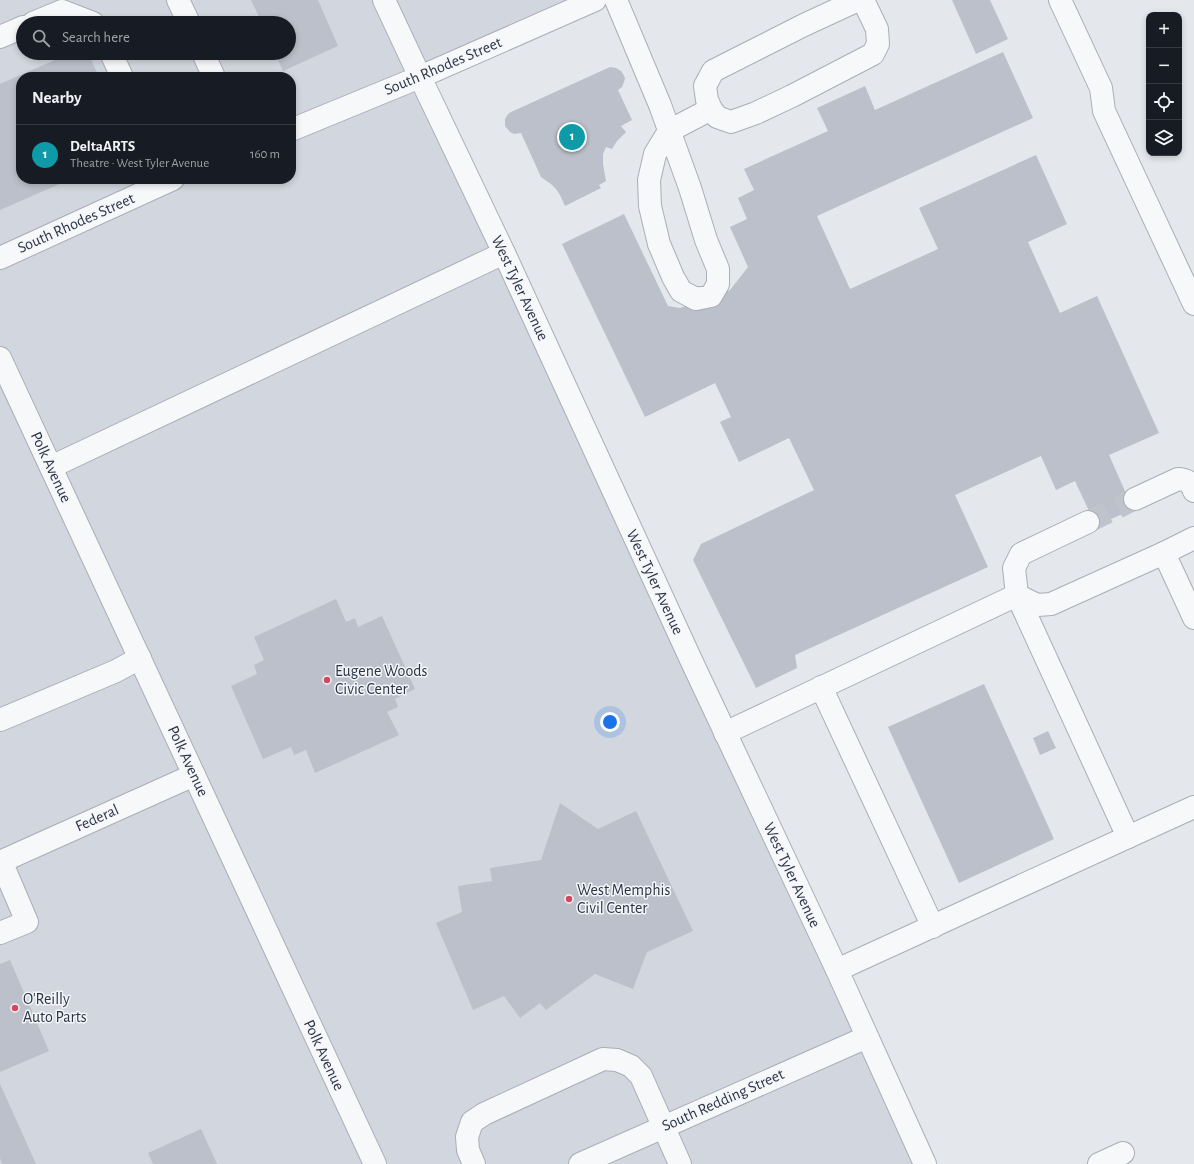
<!DOCTYPE html>
<html lang="en">
<head>
<meta charset="utf-8">
<style>
	:root { --surface:#171b24; --page:#242831; --text:#f1f3f6; --muted:#9ea1a6; --line:#363941; --accent:#d1495b }
	body { margin:0; font-family:"Alegreya Sans",sans-serif; background:var(--page); color:var(--text) }
	.controls { position:absolute; right:12px; top:12px; display:grid; overflow:hidden; border-radius:8px; box-shadow:0 2px 6px #0003 }
	.controls button { width:36px; height:36px; display:grid; place-items:center; padding:0; border:0; border-bottom:1px solid var(--line); background:var(--surface); color:var(--text); font:20px sans-serif }
	.you { position:absolute; left:610px; top:722px; width:14px; height:14px; margin:-10px; border:3px solid #fff; border-radius:50%; background:#1a73e8; box-shadow:0 0 0 6px #1a73e833 }
	.badge { display:grid; place-items:center; width:26px; height:26px; border-radius:50%; background:var(--accent); color:#fff; font-size:13px; font-weight:700 }
	.pin { position:absolute; translate:-50% -50%; border:2px solid #fff; box-shadow:0 1px 4px #0006 }
	.list { margin:0; padding:0; list-style:none }
	h2 { display:flex; justify-content:space-between; align-items:center; height:52px; margin:0; padding:0 16px; font-size:17px }
	h2 small { font-size:13px; font-weight:400; color:var(--muted) }
	.list li { display:grid; grid-template-columns:26px 1fr auto; gap:12px; align-items:center; box-sizing:border-box; height:60px; padding:0 16px; border-top:1px solid var(--line) }
	.list b { display:block; font-size:15px; white-space:nowrap }
	.list p { margin:0; font-size:13px; white-space:nowrap; color:var(--muted) }
	.list em { font-size:13px; font-style:normal; color:var(--muted) }
	.icon { flex:none; width:22px; height:22px; fill:none; stroke:currentColor; stroke-width:2; stroke-linecap:round; stroke-linejoin:round }
	.map { position:relative; flex:none; width:1194px; height:1164px; overflow:hidden }
	.search { position:absolute; background:var(--surface); box-shadow:0 2px 6px #0003; left:16px; top:16px; width:280px; height:44px; display:flex; align-items:center; gap:10px; box-sizing:border-box; padding:0 14px; border-radius:22px; color:var(--muted); font-size:15px }
	.panel { position:absolute; background:var(--surface); box-shadow:0 2px 6px #0003; left:16px; top:72px; width:280px; height:112px; border-radius:16px }
	.map>svg:first-child { display:block }
</style>
</head>
<body>
<div class="map">
<svg width="1194" height="1164" viewBox="0 0 1194 1164">
	<rect width="100%" height="100%" fill="#e4e7ec"/>
	<path fill="#d2d6de" fill-rule="evenodd" d="M0 0H594L420 77 913 1164H0ZM23 23H289V53H23ZM21 77H291V179H21Z"/>
	<g fill="#bbc0ca">
		<path d="M251 0H318L338 46 283 71 275 53H289V23H262Z"/>
		<path d="M952 0H990L1008 39 976 54Z"/>
		<path d="M1003 52 1033 118 817 216 850 289 938 249 919 208 1036 155 1067 224 1028 242 1060 313 1097 296 1159 433 1109 455 1133 509 1096 526 1075 481 1056 490 1041 456 955 495 988 567 795 655 797 668 756 688 693 560 701 544 814 490 789 438 739 462 720 422 731 417 715 383 645 417 562 244 624 214 668 306 680 308 730 290 748 267 730 227 747 219 738 198 754 190 744 169 828 131 817 108 865 86 875 110Z"/>
		<path d="M71 53H88L99 77H21V179H71L0 210V84Z"/>
		<path d="M610 67 616 68 621 71 623 74 625 78 624 82 622 87 618 90 632 120 621 126 626 132 617 141 612 149 606 147 603 154V164L606 181 599 185 601 188 565 206 560 195 556 189 551 184 541 177 521 133 514 134 510 132 505 126V119L508 114 511 112Z"/>
		<path d="M336 599 346 622 355 618 358 627 382 616 415 689 395 699 398 707 387 712 399 735 315 773 306 750 294 755 291 747 263 759 231 686 257 674 254 665 264 660 254 637Z"/>
		<path d="M984 684 1054 839 959 883 888 727Z"/>
		<path d="M1048 731 1056 748 1040 755 1033 738Z"/>
		<path d="M560 803 598 829 636 811 693 931 647 952 633 989 595 974 546 1010 540 1003 520 1018 504 996 473 1010 436 923 462 912 458 886 492 881 490 868 541 860Z"/>
		<path d="M10 960 49 1051 0 1072V964Z"/>
		<path d="M0 1084 36 1164H2L0 1158Z"/>
		<path d="M201 1129 217 1164H153L148 1153Z"/>
	</g>
	<g fill="none" stroke-linecap="round" stroke-linejoin="round">
		<path stroke="#bfc3cb" stroke-width="22" stroke-dasharray="22 11" stroke-linecap="butt" d="M1088 522 1135 499"/>
		<g stroke="#a9aeb7" stroke-width="24">
			<g id="minor">
				<path d="M178 0 189 23"/>
				<path d="M384 0 420 77 504 253 692 662 837 970 925 1164"/>
				<path d="M616 0 660 105 690 188 706 240 718 269V284L711 296 696 299 681 291 673 277 659 244 650 206 649 180 655 154 669 131 711 109 717 117 731 122 756 113 792 96 873 54 878 44 877 29 863 0"/>
				<path d="M1060 0 1101 88 1104 111 1194 304"/>
				<path d="M33 23 62 11 93 23"/>
				<path d="M0 37 23 27"/>
				<path d="M111 53 122 77"/>
				<path d="M203 53 214 77"/>
				<path d="M711 109 707 100 705 86 713 71 804 25 858 0"/>
				<path d="M291 130 420 77 595 0"/>
				<path d="M0 258 173 179"/>
				<path d="M0 358 375 1164"/>
				<path d="M51 467 504 253"/>
				<path d="M1135 499 1178 479C1189 480 1190 482 1194 491"/>
				<path d="M1164 553 1194 618"/>
				<path d="M821 687 933 927"/>
				<path d="M0 720 116 671 140 658"/>
				<path d="M725 733 1017 595 1037 605 1051 604 1164 553 1194 538"/>
				<path d="M1128 837 1194 807"/>
				<path d="M0 862 194 775"/>
				<path d="M0 933 27 922 1 861"/>
				<path d="M837 970 1128 837 1017 595 1014 568 1021 554 1088 522"/>
				<path d="M474 1164 468 1150 467 1137 472 1122 484 1114 603 1059 617 1060 631 1066 641 1076 680 1164"/>
				<path d="M580 1164 867 1037"/>
				<path d="M1099 1164 1123 1153"/>
			</g>
		</g>
		<use href="#minor" stroke="#f7f8fa" stroke-width="22"/>
	</g>
	<g fill="#d1495b" stroke="#f4f6f9" stroke-width="1.5">
		<circle cx="327" cy="680" r="4"/>
		<circle cx="569" cy="899" r="4"/>
		<circle cx="15" cy="1008" r="4"/>
	</g>
	<g text-anchor="middle" dominant-baseline="central" stroke-width="3" stroke-linejoin="round" paint-order="stroke">
		<g font-size="16" fill="#2b3445" stroke="#f4f6f9">
			<text transform="translate(443 66) rotate(-23)">South Rhodes Street</text>
			<text transform="translate(76 223) rotate(-24)">South Rhodes Street</text>
			<text transform="translate(520 288) rotate(65)">West Tyler Avenue</text>
			<text transform="translate(51 467) rotate(65)">Polk Avenue</text>
			<text transform="translate(655 582) rotate(65)">West Tyler Avenue</text>
			<text transform="translate(188 761) rotate(65)">Polk Avenue</text>
			<text transform="translate(97 818) rotate(-24)">Federal</text>
			<text transform="translate(792 875) rotate(65)">West Tyler Avenue</text>
			<text transform="translate(324 1055) rotate(65)">Polk Avenue</text>
			<text transform="translate(723 1100) rotate(-24)">South Redding Street</text>
		</g>
		<g font-size="16" fill="#2b3445" stroke="#f4f6f9" text-anchor="start">
			<text x="335" y="671">Eugene Woods<tspan x="335" dy="18">Civic Center</tspan></text>
			<text x="577" y="890">West Memphis<tspan x="577" dy="18">Civil Center</tspan></text>
			<text x="23" y="999">O'Reilly<tspan x="23" dy="18">Auto Parts</tspan></text>
		</g>
	</g>
</svg>
<div class="controls">
<button>+</button>
<button>−</button>
<button><svg class="icon" aria-label="locate" viewBox="0 0 24 24"><circle cx="12" cy="12" r="6"/><path d="M12 2v4M12 18v4M2 12h4M18 12h4"/></svg></button>
<button><svg class="icon" aria-label="layers" viewBox="0 0 24 24"><path d="M12 4l9 5-9 5-9-5zM3 14l9 5 9-5"/></svg></button>
</div>
<div class="you"></div>
<div class="pin badge" style="left:572px;top:137px;background:#0f9aa8">1</div>
<div class="search"><svg class="icon" aria-label="search" viewBox="0 0 24 24"><circle cx="10" cy="10" r="6"/><path d="M15 15l6 6"/></svg>Search here</div>
<section class="panel">
<h2>Nearby<small></small></h2>
<ul class="list">
<li><span class="badge" style="background:#0f9aa8">1</span><div><b>DeltaARTS</b><p>Theatre · West Tyler Avenue</p></div><em>160 m</em></li>
</ul>
</section>
</div>
</body>
</html>
